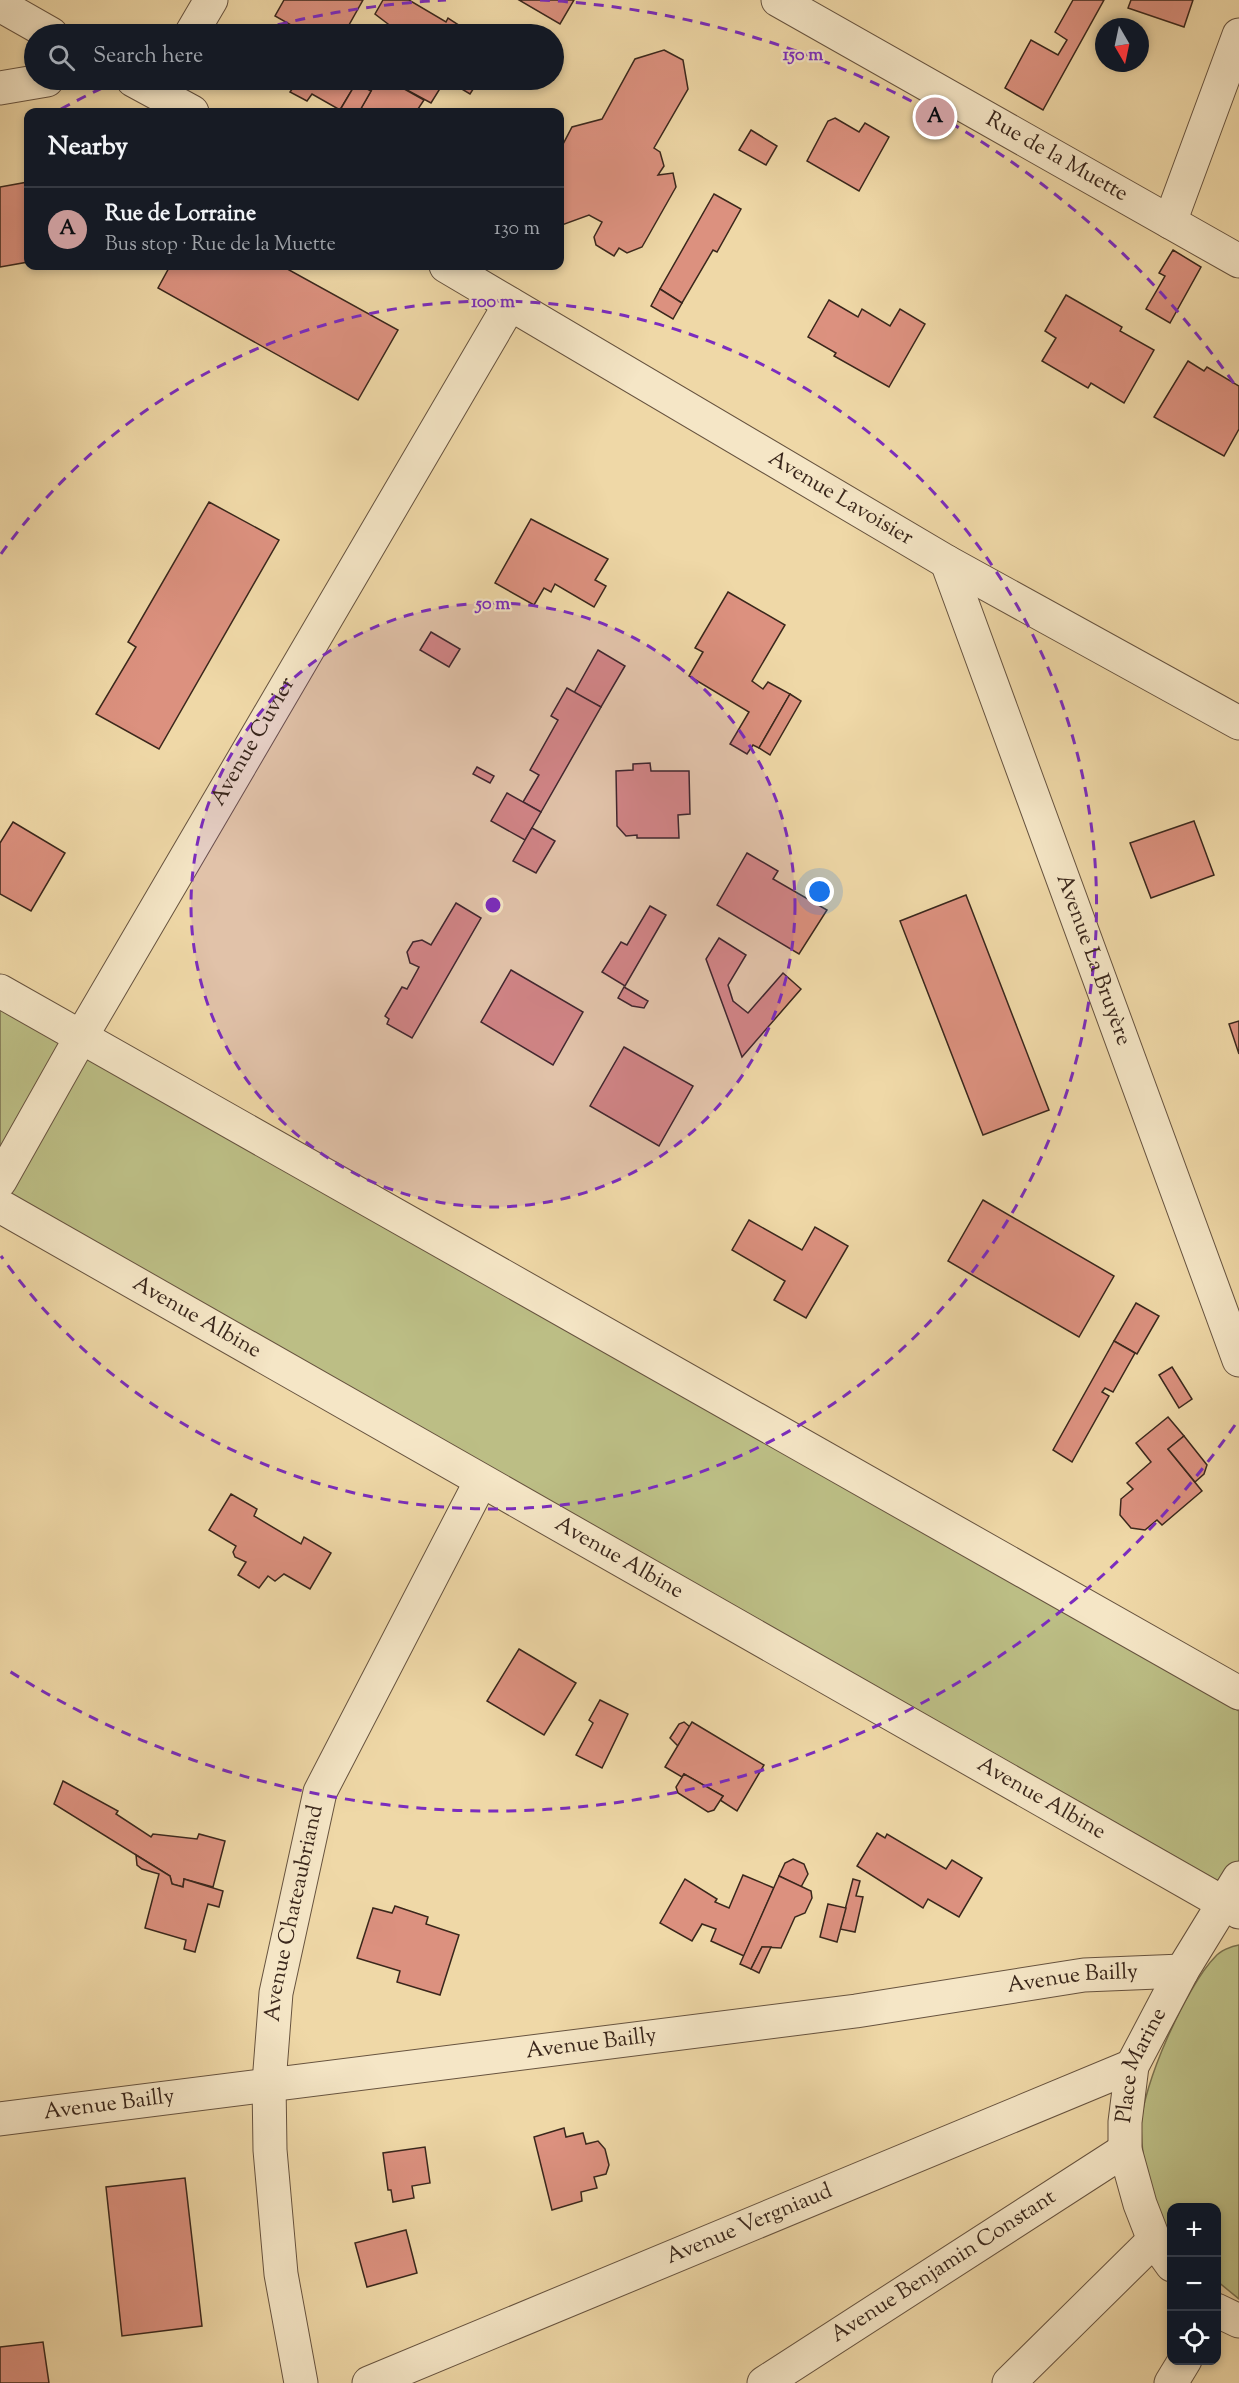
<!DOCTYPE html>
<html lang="en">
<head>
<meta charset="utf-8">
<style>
	:root { --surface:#171b24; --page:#20242c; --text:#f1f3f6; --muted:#9ea1a6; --line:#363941; --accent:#c59692 }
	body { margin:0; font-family:"Sorts Mill Goudy",serif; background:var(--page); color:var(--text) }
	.controls { position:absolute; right:18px; bottom:18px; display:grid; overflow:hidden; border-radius:12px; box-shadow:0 3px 9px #0003 }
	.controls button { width:54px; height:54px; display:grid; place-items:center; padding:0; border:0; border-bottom:2px solid var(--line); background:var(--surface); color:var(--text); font:30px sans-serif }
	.compass { position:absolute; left:1095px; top:18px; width:54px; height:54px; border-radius:50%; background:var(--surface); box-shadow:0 3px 9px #0003; rotate:171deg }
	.you { position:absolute; left:820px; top:892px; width:21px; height:21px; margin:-15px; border:4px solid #fff; border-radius:50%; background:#1a73e8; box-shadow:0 0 0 9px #1a73e833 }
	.badge { display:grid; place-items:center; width:39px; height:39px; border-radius:50%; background:var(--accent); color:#111; font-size:20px; font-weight:700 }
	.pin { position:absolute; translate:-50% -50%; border:3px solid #fff; box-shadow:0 2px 6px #0006 }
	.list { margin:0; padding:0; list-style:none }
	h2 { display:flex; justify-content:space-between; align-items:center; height:78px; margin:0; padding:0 24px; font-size:26px }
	h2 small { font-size:20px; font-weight:400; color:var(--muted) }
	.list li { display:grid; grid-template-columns:39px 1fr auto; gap:18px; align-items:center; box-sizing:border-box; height:84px; padding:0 24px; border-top:2px solid var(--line) }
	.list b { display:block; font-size:22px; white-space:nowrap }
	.list p { margin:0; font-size:20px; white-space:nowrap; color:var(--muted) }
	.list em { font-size:20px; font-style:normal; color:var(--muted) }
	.icon { flex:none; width:33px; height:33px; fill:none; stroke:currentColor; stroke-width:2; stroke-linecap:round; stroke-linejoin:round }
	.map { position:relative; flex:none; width:1239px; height:2383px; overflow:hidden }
	.search { position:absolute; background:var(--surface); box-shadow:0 3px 9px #0003; left:24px; top:24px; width:540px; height:66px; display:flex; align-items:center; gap:15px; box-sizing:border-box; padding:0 21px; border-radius:33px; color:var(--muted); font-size:22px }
	.panel { position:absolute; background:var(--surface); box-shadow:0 3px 9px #0003; left:24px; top:108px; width:540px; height:162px; border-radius:12px }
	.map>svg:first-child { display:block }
</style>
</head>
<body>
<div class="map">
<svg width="1239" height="2383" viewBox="0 0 1239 2383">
	<rect width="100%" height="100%" fill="#efd8a7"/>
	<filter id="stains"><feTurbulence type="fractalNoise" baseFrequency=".00333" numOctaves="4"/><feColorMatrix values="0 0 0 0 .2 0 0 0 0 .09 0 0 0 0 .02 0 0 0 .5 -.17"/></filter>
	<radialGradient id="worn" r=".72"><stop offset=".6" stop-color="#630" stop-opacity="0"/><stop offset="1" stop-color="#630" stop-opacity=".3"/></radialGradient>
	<g fill="#bcbe85" stroke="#7b7250" stroke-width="1.5">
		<path d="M0 1007 1239 1711V1893L0 1188Z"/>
		<path d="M1239 1945V2299L1217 2281 1216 2208H1172L1171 2235C1151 2203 1142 2165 1141 2127 1141 2087 1187 1985 1215 1957 1220 1951 1231 1946 1239 1945Z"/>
	</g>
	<g fill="#dc917f" stroke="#3a271c" stroke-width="1.5">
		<path d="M284 0H363L349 25 361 32 360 34H298L300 30 275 16Z"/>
		<path d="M383 0H409L446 22 448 18 471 33 392 34V27L375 14Z"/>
		<path d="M519 0H574L560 24Z"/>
		<path d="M1073 0H1104L1043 110 1005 88 1031 40 1058 55 1067 40 1055 32Z"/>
		<path d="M1131 0H1193L1184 27 1128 8Z"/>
		<path d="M664 50 683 60 688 89 654 148 660 152 664 166 658 175 673 173 676 187 642 247 627 253 619 248 614 256 596 245 594 237 602 222 589 215 562 225 560 223V150L572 127 602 119 635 59Z"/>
		<path d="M286 80H358L340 110 312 94 307 101 290 92 295 85Z"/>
		<path d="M396 80H452L449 85 444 82 431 103 394 83Z"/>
		<path d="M458 80H479L470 94 455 85Z"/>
		<path d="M390 81 424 100 416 112H359L374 86 380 89 384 82Z"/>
		<path d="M356 83 371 91 359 112H344L340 110Z"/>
		<path d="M835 118 859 132 865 123 889 137 859 191 807 161 828 121Z"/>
		<path d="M751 130 777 146 766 165 739 150Z"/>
		<path d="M28 182V262L0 267V187Z"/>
		<path d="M714 194 741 209 717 252 713 250 682 303 660 289Z"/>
		<path d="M1173 250 1201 267 1170 323 1146 309 1165 276 1159 273Z"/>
		<path d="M170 266H282L398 330 358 400 158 288Z"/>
		<path d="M660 289 682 303 673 319 651 306Z"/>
		<path d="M1066 295 1122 327 1120 331 1154 350 1124 403 1091 383 1088 388 1042 361 1056 338 1045 331Z"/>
		<path d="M829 300 858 317 862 309 890 326 900 309 925 324 889 387 834 356 836 353 808 337Z"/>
		<path d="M1188 361 1204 371 1207 367 1239 386V429L1224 456 1154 417Z"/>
		<path d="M209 502 279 540 159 749 96 714 136 647 128 642Z"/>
		<path d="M531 519 608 559 595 580 606 586 594 607 555 584 551 592 544 588 534 605 495 583Z"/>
		<path d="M728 592 785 625 752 681 763 689 768 682 790 694 759 748 753 745 747 754 730 744 749 712 689 676 703 652 695 648Z"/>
		<path d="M431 632 460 649 449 667 420 650Z"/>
		<path d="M598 650 625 666 601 707 574 693Z"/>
		<path d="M567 688 601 707 541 812 523 802 539 775 530 770 558 720 551 716Z"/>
		<path d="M790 694 801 701 770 755 759 748Z"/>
		<path d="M650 763 651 771H689L690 814 678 815 679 838H637V835L626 836 617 826 616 771 633 770V764Z"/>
		<path d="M477 767 494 776 490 783 473 774Z"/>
		<path d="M507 793 541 812 525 840 491 821Z"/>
		<path d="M1194 821 1214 875 1151 898 1130 843Z"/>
		<path d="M13 822 65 853 31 911 0 894V843Z"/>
		<path d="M532 828 555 841 536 873 513 861Z"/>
		<path d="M747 853 778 871 773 879 827 910 799 954 717 905Z"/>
		<path d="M966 895 1049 1110 983 1135 900 921Z"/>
		<path d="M456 903 481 918 412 1038 387 1024 389 1019 385 1016 402 987 407 989 419 967 410 963 407 952 413 942 422 940 431 945Z"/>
		<path d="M650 906 666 915 625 986 602 972 621 942 627 945Z"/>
		<path d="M719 938 746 955 728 985 733 1001 748 1013 783 973 801 989 742 1057 706 959Z"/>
		<path d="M511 970 583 1012 553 1065 481 1022Z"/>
		<path d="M624 987 648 1001 644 1008 632 1006 618 998Z"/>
		<path d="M1239 1021V1054L1229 1024Z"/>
		<path d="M624 1047 693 1086 659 1146 590 1106Z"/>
		<path d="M983 1200 1114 1276 1079 1337 948 1261Z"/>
		<path d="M749 1220 802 1250 815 1227 848 1246 806 1318 774 1300 785 1281 732 1250Z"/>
		<path d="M1136 1303 1159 1316 1137 1354 1114 1341Z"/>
		<path d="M1114 1341 1135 1353 1113 1392 1105 1388 1102 1392 1109 1396 1072 1462 1053 1450Z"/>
		<path d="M1172 1367 1192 1399 1179 1408 1159 1375Z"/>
		<path d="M1168 1417 1184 1436 1168 1449 1202 1491 1162 1525 1157 1520 1145 1530 1131 1528 1120 1515 1121 1499 1133 1489 1127 1483 1151 1462 1136 1443Z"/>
		<path d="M1184 1436 1207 1465 1204 1474 1195 1482 1168 1449Z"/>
		<path d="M231 1494 257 1509 254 1516 301 1544 304 1537 331 1553 310 1589 284 1574 275 1581 268 1576 259 1588 238 1575 246 1562 235 1557 233 1552 236 1546 209 1530Z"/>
		<path d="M519 1649 576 1683 544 1735 487 1701Z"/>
		<path d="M600 1700 628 1714 602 1768 576 1755 593 1723 589 1720Z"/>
		<path d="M684 1722 690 1727 678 1746 670 1738 679 1724Z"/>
		<path d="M692 1722 764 1765 737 1811 720 1800 723 1796 684 1774 682 1777 665 1767Z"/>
		<path d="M684 1774 723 1796 714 1810 708 1812 678 1793 676 1787Z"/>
		<path d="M63 1781 118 1811 116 1814 151 1837 153 1834 197 1839 199 1834 225 1841 213 1887 184 1879 183 1887 172 1884 170 1876 54 1804Z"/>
		<path d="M877 1833 885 1838 887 1834 946 1869 952 1860 982 1878 959 1917 928 1899 923 1908 857 1866Z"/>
		<path d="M136 1855 170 1876 172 1884 183 1887 184 1879 223 1891 219 1907 208 1904 195 1952 184 1949 186 1940 145 1928 159 1874 142 1869 137 1865Z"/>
		<path d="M793 1859 804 1864 808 1874 801 1887 779 1876 785 1863Z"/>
		<path d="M743 1875 774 1888 744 1956 711 1941 716 1929 702 1924 692 1941 660 1923 685 1879 717 1899 715 1902 729 1908Z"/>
		<path d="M779 1876 811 1891 812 1898 805 1913 795 1917 781 1948 762 1947 751 1969 740 1964Z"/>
		<path d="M853 1879 860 1881 856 1896 863 1897 855 1932 840 1929Z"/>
		<path d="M828 1904 846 1908 837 1942 820 1937Z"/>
		<path d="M395 1906 428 1917 426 1924 459 1935 440 1995 397 1982 400 1971 357 1958 373 1908 392 1913Z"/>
		<path d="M762 1947H771L759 1973 751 1969Z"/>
		<path d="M564 2128 566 2137 583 2133 586 2144 598 2141 605 2149 609 2165 606 2174 594 2177 597 2188 581 2192 582 2201 552 2210 534 2137Z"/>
		<path d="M425 2147 430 2183 412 2186 414 2198 393 2202 391 2190H388L383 2153Z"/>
		<path d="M185 2178 202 2326 122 2336 106 2187Z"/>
		<path d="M406 2230 417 2273 367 2287 355 2243Z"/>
		<path d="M43 2342 49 2383H0V2347Z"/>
	</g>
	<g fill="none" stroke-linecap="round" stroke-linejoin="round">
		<g stroke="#67533f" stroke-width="35">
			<g id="minor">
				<path id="s1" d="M778 0 1239 261"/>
				<path d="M0 5 51 34"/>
				<path d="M191 34 211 0"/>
				<path d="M133 80 192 112"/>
				<path d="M0 88 47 80"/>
				<path d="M1170 222 1239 35"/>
				<path id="s2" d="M446 266 947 562 1239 723"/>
				<path id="s3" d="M947 562 1239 1360"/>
				<path d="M0 991 1239 1693"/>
				<path id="s4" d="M0 1181 81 1037 510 304"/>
				<path id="s5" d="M0 1206 1239 1912"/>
				<path id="s6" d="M0 2119 856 2011 1084 1975 1182 1971"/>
				<path id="s7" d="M1172 2265 1154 2240 1140 2204 1125 2150V2122L1132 2066 1182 1971 1239 1878"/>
				<path d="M1216 2310 1239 2321"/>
				<path id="s8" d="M301 2383 281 2274 270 2150 269 2083 276 1993 320 1792 481 1481"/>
				<path id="s9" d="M369 2383 1132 2066"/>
				<path id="s10" d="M764 2383 1125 2150"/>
				<path d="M1009 2383 1154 2240"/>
				<path d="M1171 2383 1185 2360"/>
			</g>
		</g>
		<use href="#minor" stroke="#f5e6c6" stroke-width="33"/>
	</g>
	<circle cx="493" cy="905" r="302" fill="#7b2cbf" fill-opacity=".12"/>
	<g fill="none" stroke="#7b2cbf" stroke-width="3" stroke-dasharray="10 8">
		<circle cx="493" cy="905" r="302"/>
		<path d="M1 554A604 604 0 1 1 1 1256"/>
		<path d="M1235 1425A906 906 0 0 1 6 1669M61 109A906 906 0 0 1 117 81M243 34A906 906 0 0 1 446 0M540 0A906 906 0 0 1 1235 385"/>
	</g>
	<g text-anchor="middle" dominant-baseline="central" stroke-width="4.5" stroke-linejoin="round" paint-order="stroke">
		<g font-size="22" fill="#3a271c" stroke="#f5e6c6">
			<text stroke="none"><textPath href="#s1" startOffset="320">Rue de la Muette</textPath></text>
			<text stroke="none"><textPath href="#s2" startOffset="458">Avenue Lavoisier</textPath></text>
			<text stroke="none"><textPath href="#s4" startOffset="507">Avenue Cuvier</textPath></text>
			<text stroke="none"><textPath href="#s3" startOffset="424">Avenue La Bruyère</textPath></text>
			<text stroke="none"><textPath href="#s5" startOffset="226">Avenue Albine</textPath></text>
			<text stroke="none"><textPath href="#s5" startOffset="712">Avenue Albine</textPath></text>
			<text stroke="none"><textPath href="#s5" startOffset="1198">Avenue Albine</textPath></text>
			<text stroke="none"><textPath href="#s8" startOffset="474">Avenue Chateaubriand</textPath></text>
			<text stroke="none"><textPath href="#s6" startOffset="1082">Avenue Bailly</textPath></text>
			<text stroke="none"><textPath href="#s6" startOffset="596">Avenue Bailly</textPath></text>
			<text stroke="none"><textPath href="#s7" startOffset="213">Place Marine</textPath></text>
			<text stroke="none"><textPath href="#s6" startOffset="110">Avenue Bailly</textPath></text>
			<text stroke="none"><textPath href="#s9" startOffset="412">Avenue Vergniaud</textPath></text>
			<text stroke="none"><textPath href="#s10" startOffset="214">Avenue Benjamin Constant</textPath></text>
		</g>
	</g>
	<circle cx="493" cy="905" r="9" fill="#7b2cbf" stroke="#f5e6c6" stroke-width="3"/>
	<g font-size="18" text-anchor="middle" font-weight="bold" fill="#7b2cbf" stroke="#f5e6c6" stroke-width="4.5" stroke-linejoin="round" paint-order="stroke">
		<text x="803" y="60">150 m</text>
		<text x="493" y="307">100 m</text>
		<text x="493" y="609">50 m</text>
	</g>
	<rect width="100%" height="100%" filter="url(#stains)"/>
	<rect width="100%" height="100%" fill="url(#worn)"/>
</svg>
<div class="controls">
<button>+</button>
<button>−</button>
<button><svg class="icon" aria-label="locate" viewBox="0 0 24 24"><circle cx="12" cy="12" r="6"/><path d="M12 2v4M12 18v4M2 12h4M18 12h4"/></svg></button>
</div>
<svg class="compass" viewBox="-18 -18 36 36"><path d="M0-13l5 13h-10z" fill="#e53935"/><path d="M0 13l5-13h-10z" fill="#9ea1a6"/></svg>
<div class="you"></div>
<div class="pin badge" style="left:935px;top:117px">A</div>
<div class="search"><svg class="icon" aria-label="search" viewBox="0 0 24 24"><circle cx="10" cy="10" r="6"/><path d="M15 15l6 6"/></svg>Search here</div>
<section class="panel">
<h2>Nearby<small></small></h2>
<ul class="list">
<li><span class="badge">A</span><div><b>Rue de Lorraine</b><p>Bus stop · Rue de la Muette</p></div><em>130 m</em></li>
</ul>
</section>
</div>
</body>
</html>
